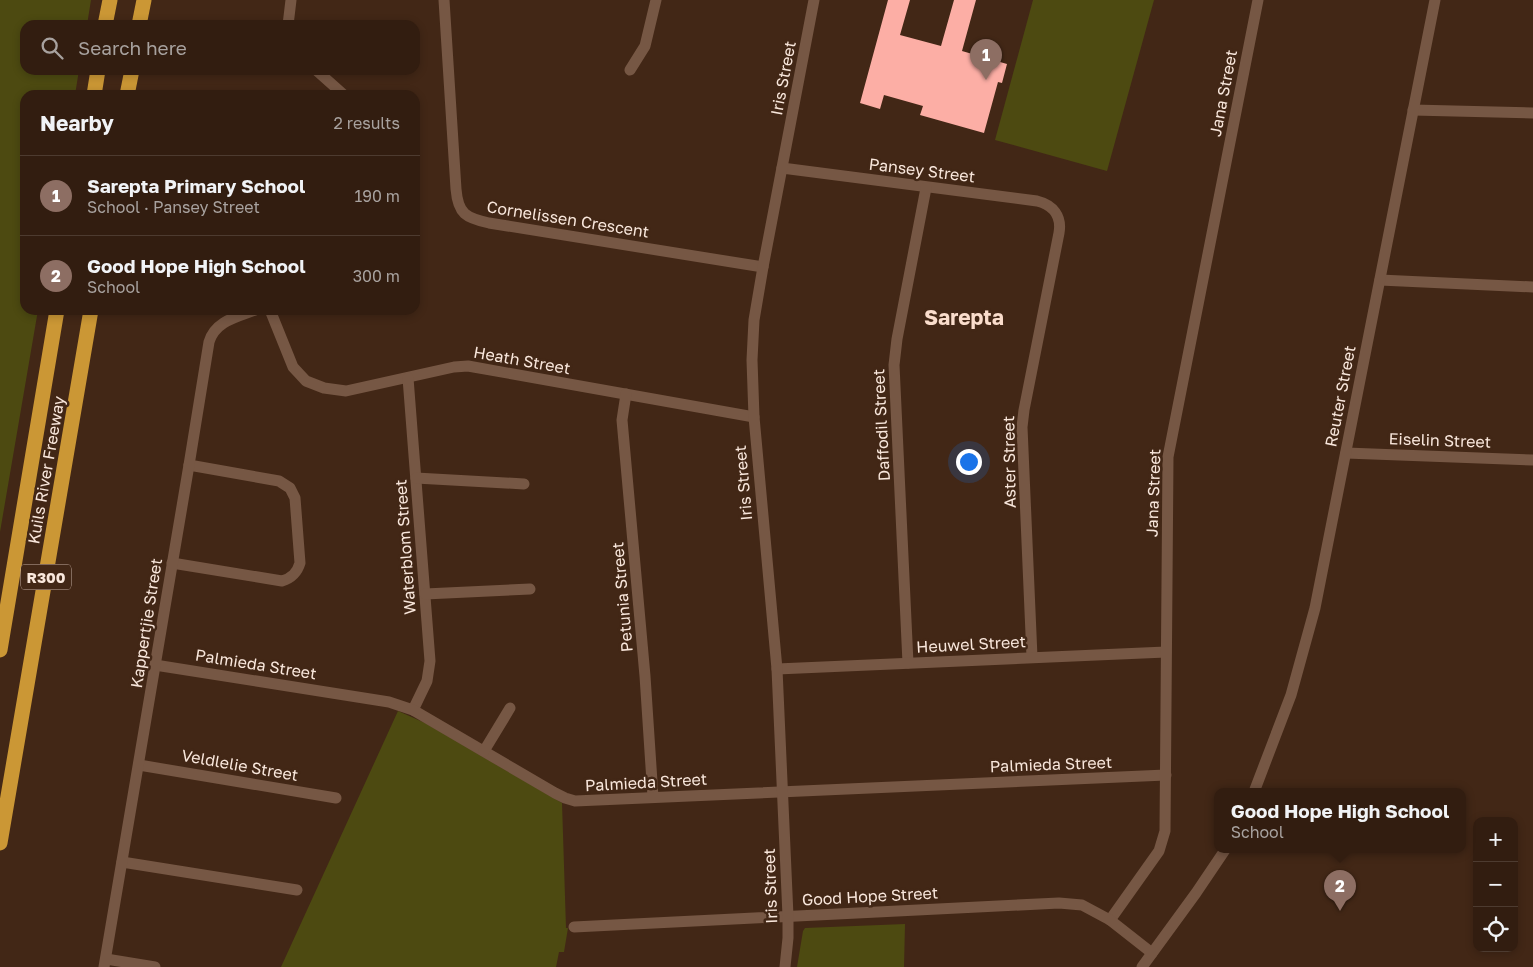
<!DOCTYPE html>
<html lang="en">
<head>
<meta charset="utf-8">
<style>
	:root { --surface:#321d10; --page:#3a2619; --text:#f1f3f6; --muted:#a8a29f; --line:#4d3b30; --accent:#abaffb }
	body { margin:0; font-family:"Golos Text",sans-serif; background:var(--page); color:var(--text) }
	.controls { position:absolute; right:15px; bottom:15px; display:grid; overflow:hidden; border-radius:10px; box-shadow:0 2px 8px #0003 }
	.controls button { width:45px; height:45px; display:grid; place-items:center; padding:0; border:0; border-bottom:1px solid var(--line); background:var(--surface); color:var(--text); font:25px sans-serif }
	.you { position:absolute; left:968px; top:461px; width:18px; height:18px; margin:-12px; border:4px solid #fff; border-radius:50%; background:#1a73e8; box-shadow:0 0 0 8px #1a73e833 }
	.badge { display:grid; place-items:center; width:32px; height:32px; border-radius:50%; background:var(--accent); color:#fff; font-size:16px; font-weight:700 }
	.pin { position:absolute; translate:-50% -41px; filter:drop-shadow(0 1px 2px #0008) }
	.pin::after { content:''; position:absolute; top:26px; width:18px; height:15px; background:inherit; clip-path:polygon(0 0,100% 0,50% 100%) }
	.popup { position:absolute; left:1214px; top:788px; width:252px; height:65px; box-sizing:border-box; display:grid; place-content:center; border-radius:10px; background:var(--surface); filter:drop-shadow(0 1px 4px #0005); font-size:16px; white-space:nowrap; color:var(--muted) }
	.popup b { font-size:19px; color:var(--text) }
	.popup::after { content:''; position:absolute; left:50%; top:100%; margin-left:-10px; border:10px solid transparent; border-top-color:var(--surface) }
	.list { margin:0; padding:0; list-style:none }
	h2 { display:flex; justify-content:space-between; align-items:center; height:65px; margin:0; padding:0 20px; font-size:21px }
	h2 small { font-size:16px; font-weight:400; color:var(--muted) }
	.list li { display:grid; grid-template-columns:32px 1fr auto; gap:15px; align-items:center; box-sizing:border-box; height:80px; padding:0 20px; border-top:1px solid var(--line) }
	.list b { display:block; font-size:19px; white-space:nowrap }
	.list p { margin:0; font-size:16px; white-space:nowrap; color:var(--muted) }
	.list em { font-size:16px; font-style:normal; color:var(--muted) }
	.icon { flex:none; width:28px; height:28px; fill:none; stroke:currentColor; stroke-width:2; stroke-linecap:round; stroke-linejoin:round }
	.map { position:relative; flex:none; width:1533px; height:967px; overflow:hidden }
	.search { position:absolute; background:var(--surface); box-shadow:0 2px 8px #0003; left:20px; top:20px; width:400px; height:55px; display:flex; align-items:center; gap:12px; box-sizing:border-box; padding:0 18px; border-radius:15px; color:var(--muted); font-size:19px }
	.panel { position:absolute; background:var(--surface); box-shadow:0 2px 8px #0003; left:20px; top:90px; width:400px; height:225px; border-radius:15px }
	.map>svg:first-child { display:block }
</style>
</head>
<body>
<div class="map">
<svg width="1533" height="967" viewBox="0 0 1533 967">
	<rect width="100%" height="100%" fill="#422716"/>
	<g fill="#4d4a11">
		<path d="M0 0H91L87 25H25V70H79L75 95H25V310H38L0 532Z"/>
		<path d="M1033 0H1154L1107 171 995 140Z"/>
		<path d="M398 711 425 723 562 803 566 928H568L564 952H559L556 967H281Z"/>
		<path d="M905 924 904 967H797L803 931 805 928Z"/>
	</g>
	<path fill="#fcaea5" d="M888 0H910L900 35 941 46 954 0H976L962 51 1007 64 1002 83 998 82 984 133 920 115 923 106 884 95 880 109 860 103Z"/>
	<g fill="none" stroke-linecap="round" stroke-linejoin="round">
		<g stroke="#765744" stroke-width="11">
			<path d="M444 0 456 189C458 214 466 218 489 223L763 267"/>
			<path d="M288 25 291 0"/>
			<path d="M316 70 344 95"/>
			<path d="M630 70 645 46 656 0"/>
			<path d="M1413 110 1533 113"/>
			<path d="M782 168 1037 201C1053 205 1062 216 1059 233L1024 410 1022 427 1032 657"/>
			<path d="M1380 280 1533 287"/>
			<path d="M270 310 293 367 306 381 324 388 346 391 454 367 468 366 754 417"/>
			<path d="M408 378 430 661 427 681 413 710"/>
			<path d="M626 394 622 420 645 676 653 797"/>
			<path d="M1346 453 1533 460"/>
			<path d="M416 478 524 484"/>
			<path d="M172 563 282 581C292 578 297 573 300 563L295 498 290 488 279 481 189 465"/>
			<path d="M425 594 530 589"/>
			<path d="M908 663 894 365 897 339 926 188"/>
			<path d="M155 665 370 699 389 702 413 710 555 793 565 798 575 801 1166 775"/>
			<path d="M777 669 1166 652"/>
			<path d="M484 751 510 708"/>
			<path d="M139 765 336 798"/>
			<path d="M1254 792 1291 695 1315 608 1435 0"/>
			<path d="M122 862 297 890"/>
			<path d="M1110 920 1159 851 1165 831 1168 457 1258 0"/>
			<path d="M574 927 1059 903 1082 905 1110 920 1152 953"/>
			<path d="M106 959 155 967"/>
			<path d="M104 967 189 465 209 342C215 321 237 317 255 310"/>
			<path d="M785 967 788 938V916L777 669 754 417 752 360 754 320 763 267 814 0"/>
			<path d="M1142 967 1196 893 1225 850"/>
		</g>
		<g stroke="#cb9735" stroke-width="15">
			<path d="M105 25 110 0"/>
			<path d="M139 25 144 0"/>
			<path d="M94 95 98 70"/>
			<path d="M127 95 132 70"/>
			<path d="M0 650 57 310"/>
			<path d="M0 843 91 310"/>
		</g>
	</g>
	<g text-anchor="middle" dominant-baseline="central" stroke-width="5" stroke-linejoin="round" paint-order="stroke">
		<rect fill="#422716" stroke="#c2ada1" stroke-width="1" x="21" y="564.5" width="50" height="25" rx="4"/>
		<g font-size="15" font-weight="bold" fill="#f9e7dc">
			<text x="46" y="577">R300</text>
		</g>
		<g font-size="16" fill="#f9e7dc" stroke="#422716">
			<text transform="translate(783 78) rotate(-79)">Iris Street</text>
			<text transform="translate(1223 93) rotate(-79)">Jana Street</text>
			<text transform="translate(922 170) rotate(7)">Pansey Street</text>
			<text transform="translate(568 219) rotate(9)">Cornelissen Crescent</text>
			<text transform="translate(522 360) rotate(10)">Heath Street</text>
			<text transform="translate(1340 396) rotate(-79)">Reuter Street</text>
			<text transform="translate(881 425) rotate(-93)">Daffodil Street</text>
			<text transform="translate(1440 440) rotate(2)">Eiselin Street</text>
			<text transform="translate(1009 462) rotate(-91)">Aster Street</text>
			<text transform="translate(46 470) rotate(-80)">Kuils River Freeway</text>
			<text transform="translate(743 483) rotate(-95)">Iris Street</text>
			<text transform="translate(1153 493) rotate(-88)">Jana Street</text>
			<text transform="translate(405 547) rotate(-94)">Waterblom Street</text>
			<text transform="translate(622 597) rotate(-95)">Petunia Street</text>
			<text transform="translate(146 623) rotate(-81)">Kappertjie Street</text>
			<text transform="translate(971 644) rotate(-3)">Heuwel Street</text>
			<text transform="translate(256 664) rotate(9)">Palmieda Street</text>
			<text transform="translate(1051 764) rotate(-2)">Palmieda Street</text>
			<text transform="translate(240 765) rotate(10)">Veldlelie Street</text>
			<text transform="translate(646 782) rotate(-3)">Palmieda Street</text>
			<text transform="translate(770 886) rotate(-92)">Iris Street</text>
			<text transform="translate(870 896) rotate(-3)">Good Hope Street</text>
		</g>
		<g font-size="21" font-weight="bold" fill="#faddcc" stroke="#422716">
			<text x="964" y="317">Sarepta</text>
		</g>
	</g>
</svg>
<div class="controls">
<button>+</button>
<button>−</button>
<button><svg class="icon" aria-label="locate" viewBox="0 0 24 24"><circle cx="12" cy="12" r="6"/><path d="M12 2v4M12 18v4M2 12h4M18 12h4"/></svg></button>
</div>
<div class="you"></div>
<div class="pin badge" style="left:986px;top:80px;background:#8d6e63">1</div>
<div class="pin badge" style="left:1340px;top:911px;background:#8d6e63">2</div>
<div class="popup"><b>Good Hope High School</b>School</div>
<div class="search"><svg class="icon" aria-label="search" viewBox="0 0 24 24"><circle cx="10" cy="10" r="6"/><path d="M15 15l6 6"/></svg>Search here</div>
<section class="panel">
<h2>Nearby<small>2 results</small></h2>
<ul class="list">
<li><span class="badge" style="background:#8d6e63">1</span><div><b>Sarepta Primary School</b><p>School · Pansey Street</p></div><em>190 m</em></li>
<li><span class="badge" style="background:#8d6e63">2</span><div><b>Good Hope High School</b><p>School</p></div><em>300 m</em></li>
</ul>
</section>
</div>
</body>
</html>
